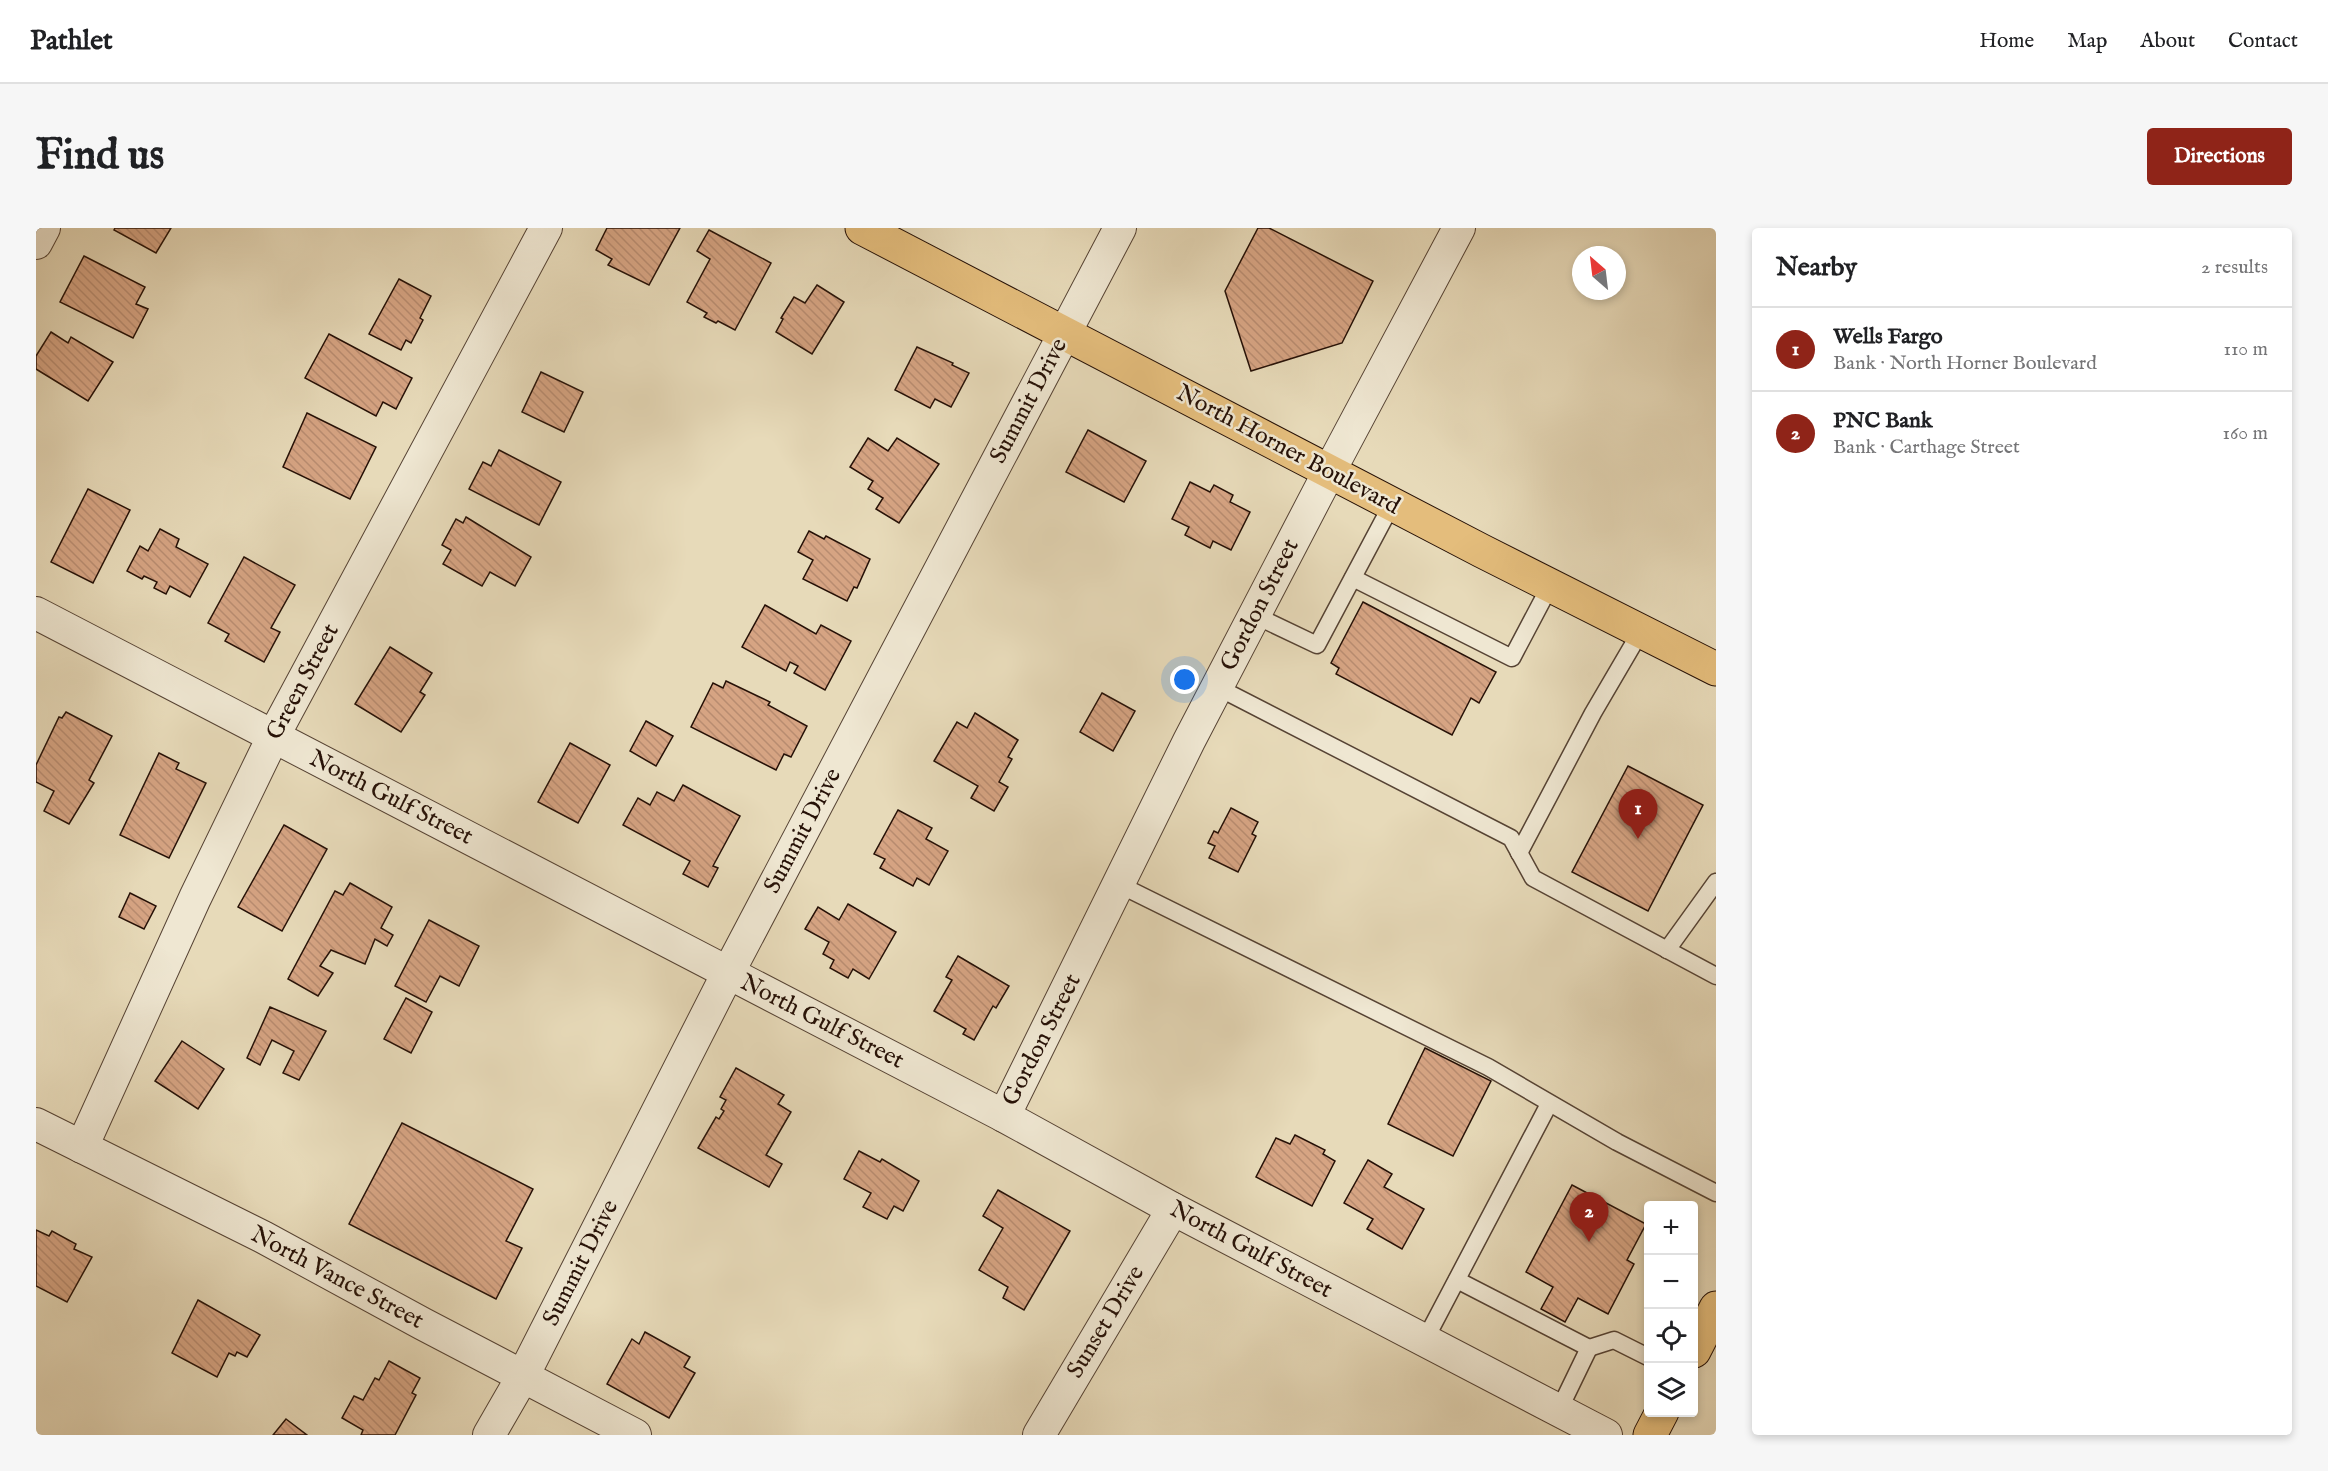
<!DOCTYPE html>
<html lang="en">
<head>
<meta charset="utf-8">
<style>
	:root { --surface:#fff; --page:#f6f6f6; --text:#202124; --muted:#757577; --line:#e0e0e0; --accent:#8f2418 }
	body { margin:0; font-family:"IM FELL English",serif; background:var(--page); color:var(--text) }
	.controls { position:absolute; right:18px; bottom:18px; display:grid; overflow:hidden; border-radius:6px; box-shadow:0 3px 9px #0003 }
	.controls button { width:54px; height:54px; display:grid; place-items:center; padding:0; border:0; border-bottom:2px solid var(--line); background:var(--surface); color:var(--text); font:30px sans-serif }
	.compass { position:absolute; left:1536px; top:18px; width:54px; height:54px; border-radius:50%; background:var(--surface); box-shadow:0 3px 9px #0003; rotate:332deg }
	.you { position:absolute; left:1149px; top:452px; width:21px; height:21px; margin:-15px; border:4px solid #fff; border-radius:50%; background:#1a73e8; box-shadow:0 0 0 9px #1a73e833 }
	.badge { display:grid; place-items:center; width:39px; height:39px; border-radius:50%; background:var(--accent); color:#fff; font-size:20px; font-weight:700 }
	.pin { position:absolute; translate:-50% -50px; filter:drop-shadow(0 2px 3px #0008) }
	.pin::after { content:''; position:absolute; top:32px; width:21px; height:18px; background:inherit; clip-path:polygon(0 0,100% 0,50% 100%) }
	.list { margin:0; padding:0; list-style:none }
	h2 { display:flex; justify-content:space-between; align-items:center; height:78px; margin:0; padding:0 24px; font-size:26px }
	h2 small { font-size:20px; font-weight:400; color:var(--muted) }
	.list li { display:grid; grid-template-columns:39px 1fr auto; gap:18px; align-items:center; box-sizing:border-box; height:84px; padding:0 24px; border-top:2px solid var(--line) }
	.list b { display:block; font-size:22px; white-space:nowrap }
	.list p { margin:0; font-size:20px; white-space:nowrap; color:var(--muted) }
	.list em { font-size:20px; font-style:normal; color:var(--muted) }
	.icon { flex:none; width:33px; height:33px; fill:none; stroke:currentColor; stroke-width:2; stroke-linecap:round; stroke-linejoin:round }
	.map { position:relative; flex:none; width:1680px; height:1207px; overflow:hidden; border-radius:6px }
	header { display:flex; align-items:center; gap:36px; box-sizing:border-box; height:84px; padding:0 30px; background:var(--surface); border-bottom:2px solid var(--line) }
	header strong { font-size:28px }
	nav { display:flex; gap:33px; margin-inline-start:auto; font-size:21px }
	.intro { display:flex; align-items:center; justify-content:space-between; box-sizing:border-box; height:144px; padding:0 36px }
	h1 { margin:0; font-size:42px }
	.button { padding:15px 27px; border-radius:6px; background:var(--accent); color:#fff; font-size:21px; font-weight:700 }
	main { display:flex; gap:36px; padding:0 36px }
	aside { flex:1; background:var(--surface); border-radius:6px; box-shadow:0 3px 9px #0003 }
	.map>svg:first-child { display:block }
</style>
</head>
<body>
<header>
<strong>Pathlet</strong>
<nav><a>Home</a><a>Map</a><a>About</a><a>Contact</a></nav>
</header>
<div class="intro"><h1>Find us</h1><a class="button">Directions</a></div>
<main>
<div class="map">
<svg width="1680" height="1207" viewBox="0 0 1680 1207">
	<defs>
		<pattern id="building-back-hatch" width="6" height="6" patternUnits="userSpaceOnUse" patternTransform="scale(1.5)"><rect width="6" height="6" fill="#d6a483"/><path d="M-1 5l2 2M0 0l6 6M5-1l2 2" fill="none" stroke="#b88c70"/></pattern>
	</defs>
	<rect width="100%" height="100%" fill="#e7dab9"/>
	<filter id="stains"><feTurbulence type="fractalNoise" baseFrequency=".00333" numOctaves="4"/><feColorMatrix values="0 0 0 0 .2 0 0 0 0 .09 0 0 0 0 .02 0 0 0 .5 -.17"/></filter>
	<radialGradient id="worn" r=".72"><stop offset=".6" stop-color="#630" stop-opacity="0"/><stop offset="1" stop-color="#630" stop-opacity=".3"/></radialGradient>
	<g fill="url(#building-back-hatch)" stroke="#261107" stroke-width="1.5">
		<path d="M79 0H135L120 25 78 2Z"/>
		<path d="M571 0H644L613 57 572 37 576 31 560 22Z"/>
		<path d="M1222 0H1233L1337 53 1306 115 1215 143 1189 63Z"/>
		<path d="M673 2 735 35 699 102 682 93 680 95 668 89 671 85 651 74 674 31 661 23Z"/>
		<path d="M48 28 109 59 100 76 112 81 97 110 24 74Z"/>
		<path d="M363 51 395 68 384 90 387 92 375 115 370 112 365 122 333 106Z"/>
		<path d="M781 57 808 74 776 126 740 104 747 91 745 90 758 69 769 75Z"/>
		<path d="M15 104 32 115 35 109 77 134 52 173 0 141V128Z"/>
		<path d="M293 106 376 150 360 181 347 174 340 188 269 150Z"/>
		<path d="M881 119 917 135 916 137 933 145 915 179 899 171 894 180 859 162Z"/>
		<path d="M505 144 547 164 528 204 486 184Z"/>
		<path d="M271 185 340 219 314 271 247 239Z"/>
		<path d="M1052 202 1110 233 1088 274 1030 244Z"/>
		<path d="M832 210 852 223 861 210 903 236 863 295 840 281 847 270 832 261 837 253 814 239Z"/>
		<path d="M463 222 525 254 503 297 433 261 447 234 455 238Z"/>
		<path d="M1154 254 1174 264 1178 257 1197 267 1194 274 1214 284 1195 322 1177 313 1174 320 1149 307 1153 299 1136 291Z"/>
		<path d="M52 261 94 282 57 355 15 334Z"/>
		<path d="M430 289 495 329 479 358 454 344 446 358 407 336 415 322 406 317 420 291 427 295Z"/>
		<path d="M124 301 143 311 140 319 172 336 154 369 134 358 130 366 118 360 121 354 108 348 106 351 91 343 104 318 112 323Z"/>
		<path d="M773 303 788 311 790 308 834 331 821 360 818 359 811 373 767 351 777 332 762 324Z"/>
		<path d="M208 329 259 357 235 400 244 404 228 434 189 413 193 406 172 395Z"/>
		<path d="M1327 374 1460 444 1443 475 1435 470 1416 507 1300 446 1303 440 1295 435Z"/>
		<path d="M729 377 780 406 785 397 815 413 789 462 758 445 762 438 754 434 750 443 706 419Z"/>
		<path d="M354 419 396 445 384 464 389 467 365 504 319 476Z"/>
		<path d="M690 453 734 474 732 477 771 498 755 529 748 526 740 542 655 499 677 455 687 460Z"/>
		<path d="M1066 465 1099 483 1077 523 1044 504Z"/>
		<path d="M30 484 76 508 53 552 58 555 33 596 8 583 18 563 0 554V537L23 489 26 490Z"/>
		<path d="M939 485 982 512 972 529 976 531 963 554 972 559 958 583 935 570 942 558 898 533 921 494 931 500Z"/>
		<path d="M610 493 637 508 620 538 594 523Z"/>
		<path d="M534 515 574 537 542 595 502 574Z"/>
		<path d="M123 525 143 535 140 541 170 555 133 630 84 607Z"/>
		<path d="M1592 538 1667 577 1612 683 1536 644Z"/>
		<path d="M647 557 704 588 677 638 682 640 672 659 647 646 654 633 587 597 602 570 614 577 621 564 638 573Z"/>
		<path d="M1195 580 1222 594 1216 606 1220 608 1202 644 1173 630 1179 618 1172 615 1178 603 1182 605Z"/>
		<path d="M862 582 896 600 890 611 912 623 893 657 881 650 877 658 844 640 849 631 838 626Z"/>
		<path d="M248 597 291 621 246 703 202 679Z"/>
		<path d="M314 655 356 679 345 700 357 707 351 718 339 711 329 736 295 722 284 738 297 745 282 768 252 751 299 663 307 667Z"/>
		<path d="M94 665 120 678 108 701 83 689Z"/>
		<path d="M812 676 860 704 833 751 817 741 812 750 794 740 798 732 787 726 793 714 769 701 782 679 803 692Z"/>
		<path d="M393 692 443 718 423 758 404 748 390 774 359 758Z"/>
		<path d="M922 728 973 758 960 780 957 778 938 812 927 806 930 801 898 783 916 752 910 749Z"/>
		<path d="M370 770 396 784 375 825 348 811Z"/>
		<path d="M234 779 290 803 263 852 247 845 258 823 236 812 224 837 211 830Z"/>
		<path d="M146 813 188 841 162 881 119 853Z"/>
		<path d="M1389 820 1455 853 1417 928 1352 896Z"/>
		<path d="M700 840 748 867 742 876 755 884 730 927 746 936 733 959 662 920 680 889 683 891 688 883 685 881 690 872 684 869Z"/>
		<path d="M366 895 497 961 470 1013 486 1020 460 1071 313 996Z"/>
		<path d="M1259 907 1289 922 1287 926 1299 933 1276 978 1220 949 1240 910 1254 916Z"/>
		<path d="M823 923 844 934 846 931 883 953 867 983 858 978 851 991 827 979 835 965 808 951Z"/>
		<path d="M1332 932 1356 946 1348 959 1388 981 1366 1021 1331 1001 1337 991 1308 975Z"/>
		<path d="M1536 957 1610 996 1591 1032 1598 1036 1572 1086 1542 1070 1529 1094 1505 1081 1517 1059 1490 1044Z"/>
		<path d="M962 962 1034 1003 988 1082 967 1070 972 1059 943 1042 967 1000 947 988Z"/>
		<path d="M0 1002 13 1008 16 1003 40 1016 38 1021 56 1029 31 1074 0 1058Z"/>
		<path d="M162 1072 224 1107 211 1129 201 1124 199 1128 193 1125 181 1149 136 1125Z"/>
		<path d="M609 1104 654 1129 648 1139 659 1145 633 1190 571 1156 596 1111 603 1116Z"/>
		<path d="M353 1133 384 1150 376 1165 380 1167 359 1207H325L327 1202 306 1190 318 1168 327 1172 339 1150 343 1152Z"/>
		<path d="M250 1191 271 1207H237Z"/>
	</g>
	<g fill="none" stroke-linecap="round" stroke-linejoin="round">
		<g stroke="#564334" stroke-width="19">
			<g id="lane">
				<path d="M1317 350 1476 430 1514 358"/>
				<path d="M1218 387 1281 417 1356 276"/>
				<path d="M1181 459 1475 610 1497 650 1680 748"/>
				<path d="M1483 625 1557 485 1605 403"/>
				<path d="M1084 657 1452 839 1581 914 1680 965"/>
				<path d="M1631 722 1680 654"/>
				<path d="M1421 1052 1553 1120 1523 1182"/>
				<path d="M1389 1112 1513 876"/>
				<path d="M1553 1120 1578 1112 1612 1129"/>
			</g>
		</g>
		<g stroke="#564334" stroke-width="34">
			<g id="street">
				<path d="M0 15 8 0"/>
				<path d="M0 385 968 888 1137 981 1570 1207"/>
				<path d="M968 888 1153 513 1293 244 1423 0"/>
				<path d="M0 896 227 1009 387 1096 599 1207"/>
				<path d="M46 919 159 670 237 509 510 0"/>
				<path d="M453 1207 487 1148 692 745 1084 0"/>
				<path d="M1003 1207 1137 981"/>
			</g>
		</g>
		<g stroke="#261107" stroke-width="35">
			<g id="primary">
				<path d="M826 0 1446 323 1680 441"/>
				<path d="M1658 1123 1680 1080"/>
				<path d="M1614 1207 1626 1184"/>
			</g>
		</g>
		<use href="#lane" stroke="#efe7d2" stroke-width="16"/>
		<use href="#street" stroke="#efe7d2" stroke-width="32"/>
		<use href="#primary" stroke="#e4bd7c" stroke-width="33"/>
	</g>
	<g text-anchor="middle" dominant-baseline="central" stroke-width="5" stroke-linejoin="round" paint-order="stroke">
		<g font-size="24" fill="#261107" stroke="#efe7d2">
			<text transform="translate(993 173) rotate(-62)">Summit Drive</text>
			<text transform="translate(1252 222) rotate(28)">North Horner Boulevard</text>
			<text transform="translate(1224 377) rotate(-63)">Gordon Street</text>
			<text transform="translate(267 454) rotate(-62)">Green Street</text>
			<text transform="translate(355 570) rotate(27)">North Gulf Street</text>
			<text transform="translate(767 603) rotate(-62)">Summit Drive</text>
			<text transform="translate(786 794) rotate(27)">North Gulf Street</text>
			<text transform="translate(1006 812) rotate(-63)">Gordon Street</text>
			<text transform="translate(1215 1022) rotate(28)">North Gulf Street</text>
			<text transform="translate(545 1035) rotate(-63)">Summit Drive</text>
			<text transform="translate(301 1050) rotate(28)">North Vance Street</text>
			<text transform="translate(1070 1094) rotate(-59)">Sunset Drive</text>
		</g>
	</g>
	<rect width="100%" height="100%" filter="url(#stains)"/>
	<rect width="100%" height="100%" fill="url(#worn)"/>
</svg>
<div class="controls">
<button>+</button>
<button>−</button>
<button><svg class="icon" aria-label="locate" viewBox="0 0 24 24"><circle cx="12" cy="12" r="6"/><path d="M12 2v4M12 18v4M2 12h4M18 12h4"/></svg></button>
<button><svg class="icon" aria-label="layers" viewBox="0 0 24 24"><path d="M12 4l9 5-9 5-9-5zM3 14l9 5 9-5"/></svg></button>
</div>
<svg class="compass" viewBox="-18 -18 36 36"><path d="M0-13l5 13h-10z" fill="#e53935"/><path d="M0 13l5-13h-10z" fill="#757577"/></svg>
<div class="you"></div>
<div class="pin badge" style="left:1602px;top:611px">1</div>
<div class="pin badge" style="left:1553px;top:1014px">2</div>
</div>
<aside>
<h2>Nearby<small>2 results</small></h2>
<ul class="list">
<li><span class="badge">1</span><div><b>Wells Fargo</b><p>Bank · North Horner Boulevard</p></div><em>110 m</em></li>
<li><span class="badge">2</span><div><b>PNC Bank</b><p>Bank · Carthage Street</p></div><em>160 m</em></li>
</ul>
</aside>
</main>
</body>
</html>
